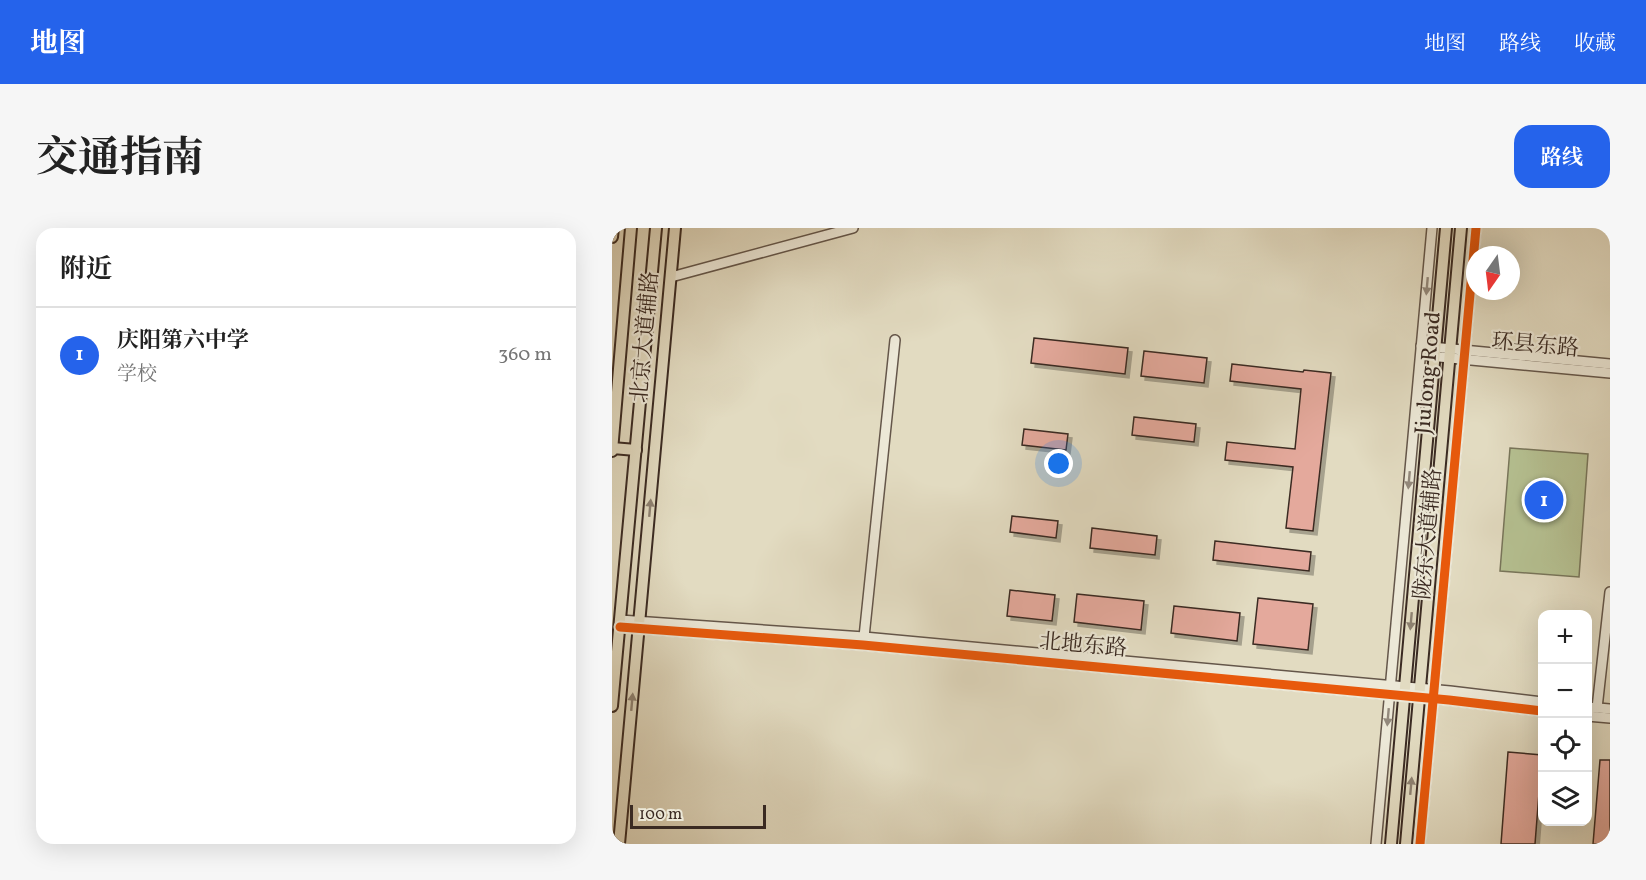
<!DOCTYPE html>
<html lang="zh">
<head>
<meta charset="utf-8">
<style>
	:root { --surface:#fff; --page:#f6f6f6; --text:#222; --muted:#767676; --line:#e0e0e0; --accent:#2563eb }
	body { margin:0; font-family:Vollkorn,"Noto Serif SC",serif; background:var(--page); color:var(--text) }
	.controls { position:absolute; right:18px; bottom:18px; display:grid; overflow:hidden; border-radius:12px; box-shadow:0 6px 24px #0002 }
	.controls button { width:54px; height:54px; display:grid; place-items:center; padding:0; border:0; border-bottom:2px solid var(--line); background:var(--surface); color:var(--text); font:30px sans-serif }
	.compass { position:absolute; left:854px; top:18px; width:54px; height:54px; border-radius:50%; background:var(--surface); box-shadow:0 6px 24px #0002; rotate:194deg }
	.scale { position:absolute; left:18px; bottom:15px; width:136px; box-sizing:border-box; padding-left:6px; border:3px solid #3a2a22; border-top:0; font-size:16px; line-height:21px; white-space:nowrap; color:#3a2a22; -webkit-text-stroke:4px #ece8d7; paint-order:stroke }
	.you { position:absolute; left:447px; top:236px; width:21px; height:21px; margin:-15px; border:4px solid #fff; border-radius:50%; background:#1a73e8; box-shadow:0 0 0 9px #1a73e833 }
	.badge { display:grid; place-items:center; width:39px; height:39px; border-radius:50%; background:var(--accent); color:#fff; font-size:20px; font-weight:700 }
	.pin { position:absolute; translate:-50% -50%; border:3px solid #fff; box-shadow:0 2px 6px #0006 }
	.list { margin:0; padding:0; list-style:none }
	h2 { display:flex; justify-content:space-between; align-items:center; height:78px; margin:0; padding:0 24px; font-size:26px }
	h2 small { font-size:20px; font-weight:400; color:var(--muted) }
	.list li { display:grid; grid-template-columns:39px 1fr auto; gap:18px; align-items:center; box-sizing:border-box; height:96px; padding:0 24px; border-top:2px solid var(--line) }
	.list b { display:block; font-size:22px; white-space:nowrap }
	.list p { margin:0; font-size:20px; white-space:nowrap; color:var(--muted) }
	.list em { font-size:20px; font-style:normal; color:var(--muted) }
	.icon { flex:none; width:33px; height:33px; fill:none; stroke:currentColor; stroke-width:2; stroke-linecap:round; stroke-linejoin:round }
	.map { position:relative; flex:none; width:998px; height:616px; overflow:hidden; border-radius:18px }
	header { display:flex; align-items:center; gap:36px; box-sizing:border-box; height:84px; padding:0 30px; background:var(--accent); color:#fff }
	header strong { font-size:28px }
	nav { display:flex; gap:33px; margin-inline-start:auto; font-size:21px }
	.intro { display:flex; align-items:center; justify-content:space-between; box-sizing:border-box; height:144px; padding:0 36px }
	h1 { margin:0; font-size:42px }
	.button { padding:15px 27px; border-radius:18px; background:var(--accent); color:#fff; font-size:21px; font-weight:700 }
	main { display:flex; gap:36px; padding:0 36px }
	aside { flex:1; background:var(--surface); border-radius:18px; box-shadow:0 6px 24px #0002 }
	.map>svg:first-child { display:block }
</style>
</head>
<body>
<header>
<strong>地图</strong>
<nav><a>地图</a><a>路线</a><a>收藏</a></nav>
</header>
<div class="intro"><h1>交通指南</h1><a class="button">路线</a></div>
<main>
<aside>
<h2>附近<small></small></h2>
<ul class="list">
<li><span class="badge">1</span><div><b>庆阳第六中学</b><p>学校</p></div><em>360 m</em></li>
</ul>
</aside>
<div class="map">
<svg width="998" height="616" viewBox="0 0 998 616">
	<defs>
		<filter id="shadow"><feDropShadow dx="4" dy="4" stdDeviation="0" flood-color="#0004"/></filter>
	</defs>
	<rect width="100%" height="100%" fill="#e2dbc1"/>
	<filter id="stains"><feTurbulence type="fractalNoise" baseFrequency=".00333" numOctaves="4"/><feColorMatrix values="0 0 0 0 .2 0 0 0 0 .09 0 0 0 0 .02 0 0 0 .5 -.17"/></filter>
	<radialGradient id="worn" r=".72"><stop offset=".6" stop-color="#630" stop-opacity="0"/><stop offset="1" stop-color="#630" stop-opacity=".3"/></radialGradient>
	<path fill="#b5c091" stroke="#78755a" stroke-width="1.5" d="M898 220 976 226 967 349 888 343Z"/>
	<g fill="#e4a99c" stroke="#3a2a22" stroke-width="1.5" filter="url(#shadow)">
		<path d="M422 110 516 120 513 146 419 135Z"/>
		<path d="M532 123 595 130 592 155 529 148Z"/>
		<path d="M620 136 691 144 692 142 719 145 701 303 674 300 681 239 613 232 615 214 683 221 689 161 618 153Z"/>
		<path d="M522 189 584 196 582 214 520 207Z"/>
		<path d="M412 201 456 206 454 222 410 217Z"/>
		<path d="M400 288 446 293 444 310 398 304Z"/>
		<path d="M480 300 545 308 543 327 478 320Z"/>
		<path d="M603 313 699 324 697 343 601 332Z"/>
		<path d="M398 362 443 367 440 393 395 388Z"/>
		<path d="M465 366 532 373 529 402 462 394Z"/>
		<path d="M646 370 701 376 696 422 641 416Z"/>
		<path d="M562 378 628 385 625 413 559 405Z"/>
		<path d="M896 524 930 527 923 616H889Z"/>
		<path d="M988 532H998V616H981Z"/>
	</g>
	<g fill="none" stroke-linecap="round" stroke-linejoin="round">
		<g stroke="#64564a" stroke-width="12">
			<g id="minor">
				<path d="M59 49 241 0"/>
				<path d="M809 118 998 136"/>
				<path d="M817 128 998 145"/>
				<path d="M8 392 252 409 838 463 930 474"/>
				<path d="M8 399 251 417 837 472 930 483"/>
				<path d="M252 409 283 112"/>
				<path d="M975 479 998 481"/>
				<path d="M985 480 998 364"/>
				<path d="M975 488 998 490"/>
				<path d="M764 616 820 0"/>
				<path d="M808 616 864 0"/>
			</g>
		</g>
		<g stroke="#3a2a22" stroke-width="14">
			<g id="major">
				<path d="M0 9 1 0"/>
				<path d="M0 220 24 222"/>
				<path d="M0 223 19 0"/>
				<path d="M0 478 44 0"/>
				<path d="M7 616 63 0"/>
				<path d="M779 616 834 0"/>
				<path d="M794 616 849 0"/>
			</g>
		</g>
		<use href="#minor" stroke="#ece8d7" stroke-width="9"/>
		<use href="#major" stroke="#e2dbc1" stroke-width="10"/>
		<g stroke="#ece8d7" stroke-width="13">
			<g id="cycleway">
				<path d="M8 399 251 417 837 472 930 483"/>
				<path d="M808 616 864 0"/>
			</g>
		</g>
		<use href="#cycleway" stroke="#e8590c" stroke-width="9"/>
	</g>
	<defs><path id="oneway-solid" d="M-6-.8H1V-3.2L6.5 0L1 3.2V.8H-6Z" transform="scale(1.5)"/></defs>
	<g fill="#93897c">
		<use href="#oneway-solid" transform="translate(815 58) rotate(95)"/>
		<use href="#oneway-solid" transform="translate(797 252) rotate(95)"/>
		<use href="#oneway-solid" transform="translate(776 489) rotate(95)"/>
	</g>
	<g fill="#8e8272">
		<use href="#oneway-solid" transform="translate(38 280) rotate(-85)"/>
		<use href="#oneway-solid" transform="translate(799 393) rotate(95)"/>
		<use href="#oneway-solid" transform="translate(20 474) rotate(-85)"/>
		<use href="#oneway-solid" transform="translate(799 558) rotate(-85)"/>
	</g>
	<g text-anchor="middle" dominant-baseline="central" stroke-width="4.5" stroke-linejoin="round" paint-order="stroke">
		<g font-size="22" fill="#3a2a22" stroke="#ece8d7">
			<text transform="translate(34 109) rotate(-85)">北京大道辅路</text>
			<text transform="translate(923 118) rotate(5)">环县东路</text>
			<text transform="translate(817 145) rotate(-85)">Jiulong Road</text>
			<text transform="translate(817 306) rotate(-85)">陇东大道辅路</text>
			<text transform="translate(471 418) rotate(5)">北地东路</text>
		</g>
	</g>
	<rect width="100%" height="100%" filter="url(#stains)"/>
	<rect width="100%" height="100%" fill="url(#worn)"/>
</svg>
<div class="controls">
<button>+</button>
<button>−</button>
<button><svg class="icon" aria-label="locate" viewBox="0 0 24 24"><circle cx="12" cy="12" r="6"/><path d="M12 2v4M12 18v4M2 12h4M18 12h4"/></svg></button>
<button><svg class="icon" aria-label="layers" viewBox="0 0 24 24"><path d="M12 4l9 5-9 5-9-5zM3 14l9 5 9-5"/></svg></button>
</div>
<svg class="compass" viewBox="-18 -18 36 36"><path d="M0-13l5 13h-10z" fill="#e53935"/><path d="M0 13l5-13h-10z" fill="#767676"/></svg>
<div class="scale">100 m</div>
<div class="you"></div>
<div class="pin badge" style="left:932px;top:272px">1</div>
</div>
</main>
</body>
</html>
